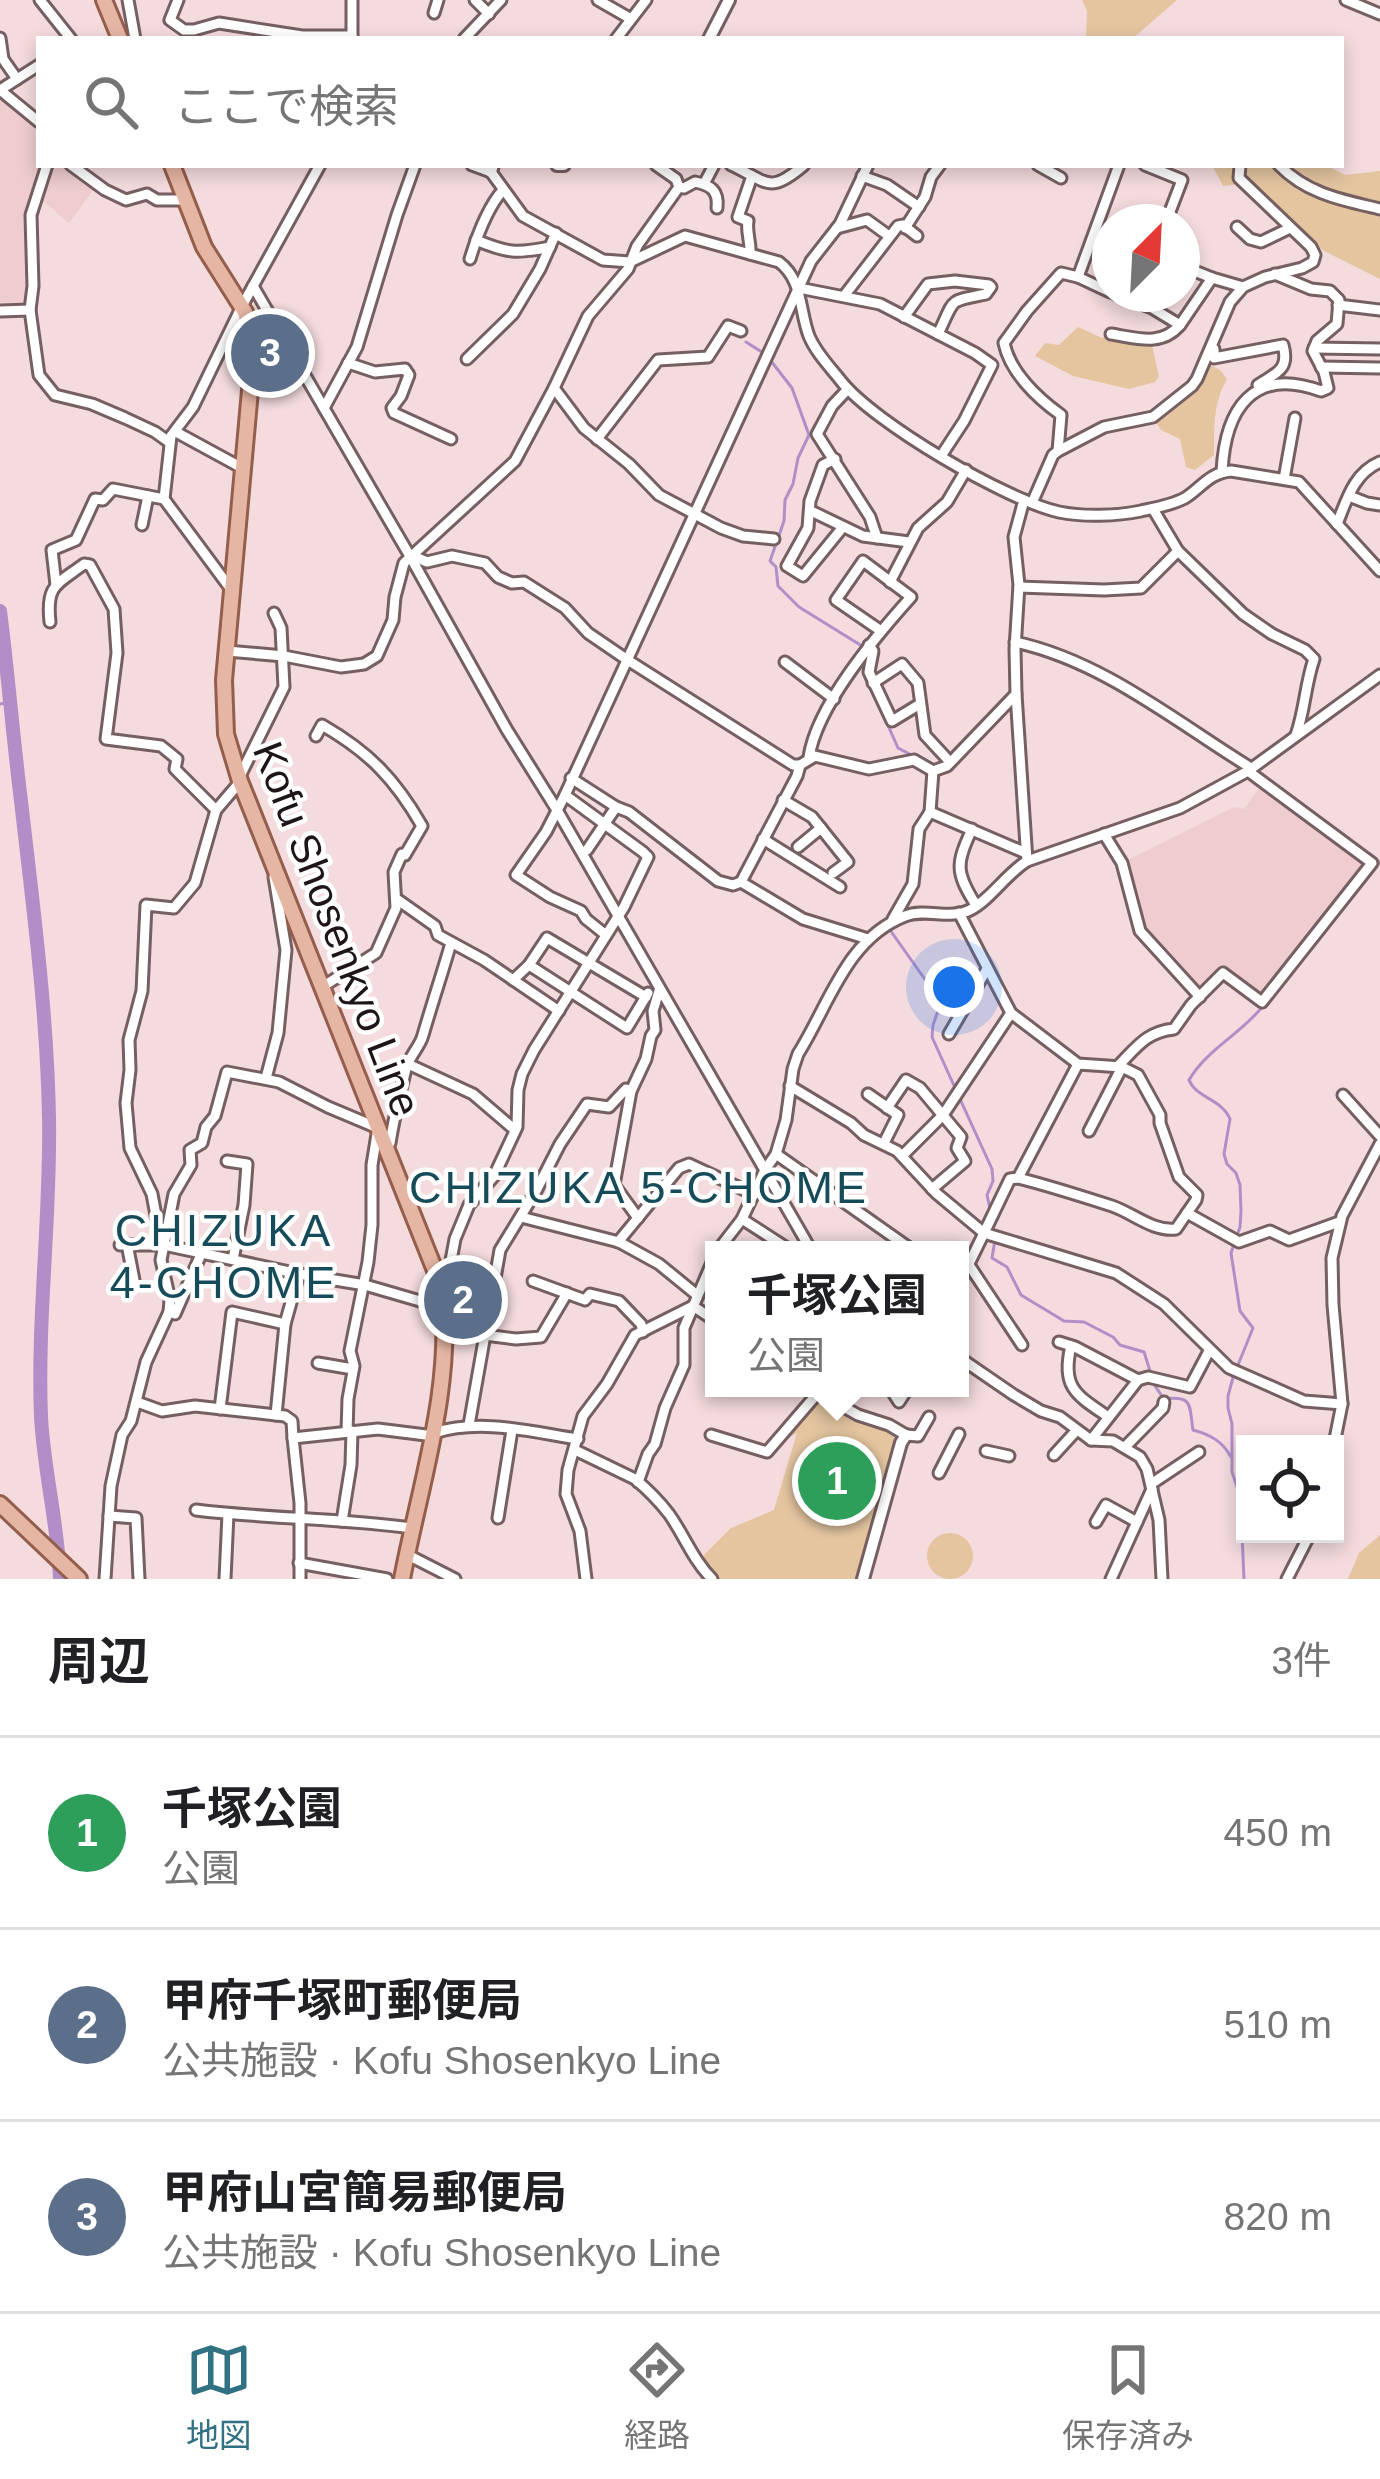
<!DOCTYPE html>
<html lang="ja">
<head>
<meta charset="utf-8">
<style>
	:root { --surface:#fff; --page:#f2f2f2; --text:#202124; --muted:#757577; --line:#e0e0e0; --accent:#307184 }
	body { margin:0; font-family:Helvetica,"Noto Sans JP",sans-serif; background:var(--page); color:var(--text) }
	.controls { position:absolute; right:36px; bottom:36px; display:grid; overflow:hidden; border-radius:0px; box-shadow:0 6px 18px #0003 }
	.controls button { width:108px; height:108px; display:grid; place-items:center; padding:0; border:0; border-bottom:3px solid var(--line); background:var(--surface); color:var(--text); font:60px sans-serif }
	.compass { position:absolute; left:1092px; top:204px; width:108px; height:108px; border-radius:50%; background:var(--surface); box-shadow:0 6px 18px #0003; rotate:24deg }
	.you { position:absolute; left:954px; top:987px; width:42px; height:42px; margin:-30px; border:9px solid #fff; border-radius:50%; background:#1a73e8; box-shadow:0 0 0 18px #1a73e833 }
	.badge { display:grid; place-items:center; width:78px; height:78px; border-radius:50%; background:var(--accent); color:#fff; font-size:39px; font-weight:700 }
	.pin { position:absolute; translate:-50% -50%; border:6px solid #fff; box-shadow:0 3px 12px #0006 }
	.popup { position:absolute; left:705px; top:1241px; width:264px; height:156px; box-sizing:border-box; display:grid; place-content:center; border-radius:0px; background:var(--surface); filter:drop-shadow(0 3px 9px #0005); font-size:39px; white-space:nowrap; color:var(--muted) }
	.popup b { font-size:45px; color:var(--text) }
	.popup::after { content:''; position:absolute; left:50%; top:100%; margin-left:-24px; border:24px solid transparent; border-top-color:var(--surface) }
	.list { margin:0; padding:0; list-style:none }
	h2 { display:flex; justify-content:space-between; align-items:center; height:156px; margin:0; padding:0 48px; font-size:51px }
	h2 small { font-size:39px; font-weight:400; color:var(--muted) }
	.list li { display:grid; grid-template-columns:78px 1fr auto; gap:36px; align-items:center; box-sizing:border-box; height:192px; padding:0 48px; border-top:3px solid var(--line) }
	.list b { display:block; font-size:45px; white-space:nowrap }
	.list p { margin:0; font-size:39px; white-space:nowrap; color:var(--muted) }
	.list em { font-size:39px; font-style:normal; color:var(--muted) }
	.icon { flex:none; width:66px; height:66px; fill:none; stroke:currentColor; stroke-width:2; stroke-linecap:round; stroke-linejoin:round }
	.map { position:relative; flex:none; width:1380px; height:1579px; overflow:hidden }
	.search { position:absolute; background:var(--surface); box-shadow:0 6px 18px #0003; left:36px; right:36px; top:36px; height:132px; display:flex; align-items:center; gap:30px; box-sizing:border-box; padding:0 42px; border-radius:0px; color:var(--muted); font-size:45px }
	.sheet { height:732px; background:var(--surface) }
	nav { display:flex; justify-content:space-around; align-items:center; box-sizing:border-box; height:168px; border-top:3px solid var(--line); background:var(--surface); font-size:33px; color:var(--muted) }
	nav a { display:grid; justify-items:center; gap:6px }
	nav .on { color:var(--accent) }
	.map>svg:first-child { display:block }
</style>
</head>
<body>
<div class="map">
<svg width="1380" height="1579" viewBox="0 0 1380 1579">
	<rect width="100%" height="100%" fill="#f4dbdd"/>
	<g fill="#eecccf">
		<path d="M0 90 39 122V165H43L28 208 30 236 29 305 0 302Z"/>
		<path d="M52 165H67L96 186 69 223 41 199Z"/>
		<path d="M1264 782 1372 863 1262 1002 1223 974 1200 997 1140 931 1122 863 1234 807 1244 809Z"/>
	</g>
	<g fill="#e4c5a0">
		<path d="M1082 0H1177L1132 39H1086L1087 11Z"/>
		<path d="M1212 165H1326L1345 175 1380 171V279L1324 251 1247 183 1223 186Z"/>
		<path d="M1078 327 1102 338 1111 334 1151 341 1159 376 1155 382 1129 389 1073 376 1035 356 1045 343 1059 345Z"/>
		<path d="M1206 363 1220 370 1227 379C1213 403 1214 428 1214 455L1195 470 1186 467 1180 439 1161 430 1153 417 1191 386Z"/>
		<path d="M817 1394 889 1425 901 1443 863 1579H712L697 1562 731 1528 774 1510 797 1433 767 1452Z"/>
		<circle cx="950" cy="1556" r="23"/>
		<path d="M1380 1535V1579H1348L1359 1553Z"/>
	</g>
	<g fill="none" stroke-linecap="round" stroke-linejoin="round">
		<g stroke="#b08fc9" stroke-width="3">
			<path d="M746 342 765 354"/>
			<path d="M771 361 792 388 809 435 798 458 793 484 785 500 784 521 770 561 776 567 778 586 799 607 862 646"/>
			<path d="M867 678 898 748 927 763"/>
			<path d="M0 704 10 702"/>
			<path d="M918 882 921 850"/>
			<path d="M902 914 914 890"/>
			<path d="M893 927 890 930 941 1002 933 1025 932 1037 956 1090"/>
			<path d="M1314 943 1380 862"/>
			<path d="M960 1099 992 1169 993 1181 987 1195 991 1213"/>
			<path d="M995 1240 992 1258 1007 1267 1021 1295 1064 1321 1084 1322 1113 1337 1120 1345 1144 1352 1151 1374"/>
			<path d="M1238 1365 1253 1328 1240 1311 1231 1253 1240 1227 1241 1211 1240 1185 1236 1173 1227 1164 1224 1154 1230 1119C1222 1099 1196 1098 1189 1080 1207 1049 1241 1034 1263 1006"/>
			<path d="M1234 1374 1228 1396V1408L1232 1424V1472L1239 1493 1241 1511 1244 1579"/>
			<path d="M1153 1383 1164 1399C1194 1395 1189 1406 1193 1430 1211 1435 1222 1441 1231 1457"/>
		</g>
		<path stroke="#b08fc9" stroke-width="14" d="M0 611C8 674 13 737 21 801 33 906 47 1011 49 1117 51 1217 37 1317 41 1417 44 1472 58 1524 60 1579"/>
		<g stroke="#755f61" stroke-width="15">
			<g id="minor">
				<path d="M40 0 71 39"/>
				<path d="M128 0 135 39"/>
				<path d="M178 0 170 20 184 30H194L219 23 302 36H352"/>
				<path d="M352 0V39"/>
				<path d="M475 0 489 14"/>
				<path d="M598 0 631 19"/>
				<path d="M1346 0 1380 14"/>
				<path d="M434 13 438 0"/>
				<path d="M0 38 3 59 17 79"/>
				<path d="M464 39 501 0"/>
				<path d="M616 39 646 0"/>
				<path d="M39 65 0 90 39 122"/>
				<path d="M47 165 31 215 33 286 30 310 39 375 55 395 92 404 125 418 155 432 169 442"/>
				<path d="M71 165 105 190 126 200 147 194 157 200H187"/>
				<path d="M472 165 491 172 523 216 603 260 630 262 685 236 779 262C803 280 799 310 809 336 816 353 830 367 841 381 874 423 1006 500 1059 512 1083 517 1117 516 1141 511 1155 508 1172 505 1185 498 1202 487 1209 473 1231 471L1299 482 1380 571"/>
				<path d="M731 165C768 182 769 195 804 165"/>
				<path d="M1038 165 1061 178"/>
				<path d="M1145 165 1182 180 1166 222"/>
				<path d="M1279 165C1307 194 1342 200 1380 209"/>
				<path d="M862 176 887 185 919 207"/>
				<path d="M704 184 714 165"/>
				<path d="M679 187 684 188 695 182C711 185 719 191 717 208"/>
				<path d="M1237 227 1250 239 1261 242 1290 228"/>
				<path d="M837 228 867 220 889 236"/>
				<path d="M905 228 925 197 931 177 940 165"/>
				<path d="M476 240C507 253 517 254 550 247"/>
				<path d="M750 254C751 242 746 232 748 221L738 217 752 176"/>
				<path d="M470 259C477 236 487 208 503 190"/>
				<path d="M1182 266 1212 278"/>
				<path d="M253 286 411 558 507 730 557 810 811 1250"/>
				<path d="M799 288 880 304 975 353 992 365 964 421 941 456"/>
				<path d="M1110 292 1078 277 1119 165"/>
				<path d="M1115 294 1152 308 1180 325 1212 278 1243 287"/>
				<path d="M844 296 898 226 903 225 917 236"/>
				<path d="M1338 305 1380 310"/>
				<path d="M0 311 30 310"/>
				<path d="M904 317 928 284 955 281 989 285 991 287 986 294C947 302 956 297 938 334"/>
				<path d="M1111 334C1137 338 1161 347 1180 325"/>
				<path d="M1314 348 1380 349"/>
				<path d="M1214 349V358L1283 345C1290 370 1276 373 1258 385"/>
				<path d="M467 359 513 314 540 269 556 233"/>
				<path d="M348 363 375 372 405 369 409 375 401 396 392 408 394 413 451 439"/>
				<path d="M1321 367 1380 368"/>
				<path d="M554 388 584 428 629 464 659 495 721 528 743 536 774 539"/>
				<path d="M848 389 832 406 817 434 870 517 877 538"/>
				<path d="M324 408 357 347 397 215 415 165"/>
				<path d="M176 432 244 469"/>
				<path d="M597 439 658 360 708 357 728 326 741 331"/>
				<path d="M1058 451 1061 415C1037 398 1010 372 1004 343L1027 311 1061 273 1078 277"/>
				<path d="M835 459 823 465 810 501 808 528 787 566 803 576 843 527"/>
				<path d="M1222 472C1225 409 1253 366 1321 391L1328 388 1324 372 1313 351 1317 341 1337 324 1339 300 1330 291 1311 289 1275 274"/>
				<path d="M1284 479 1295 418"/>
				<path d="M1349 496 1367 503 1380 505"/>
				<path d="M164 499 171 436 193 407 242 306 320 165"/>
				<path d="M1024 500 1014 537 1019 585 1015 649 1016 694 1027 861"/>
				<path d="M1032 503 1053 455 1058 451 1104 427 1153 417 1192 386 1197 379 1230 302 1243 287 1265 277 1302 268 1313 262 1315 255 1311 247 1239 178 1240 165"/>
				<path d="M1153 509 1178 551 1243 614 1272 634 1305 650 1314 659C1305 685 1305 710 1296 735"/>
				<path d="M811 511 863 536 909 542"/>
				<path d="M1337 524C1347 499 1354 473 1380 462"/>
				<path d="M142 525 148 496"/>
				<path d="M413 556 427 562 452 556 485 563 498 577 512 583 524 582 565 608 588 633 626 659 793 765H800L815 756 869 769 914 760 933 771"/>
				<path d="M890 582 918 528 947 502 966 470"/>
				<path d="M56 585 52 550 76 540 95 499 103 500 113 489 164 499 233 592"/>
				<path d="M1019 587 1104 590 1141 588 1178 551"/>
				<path d="M50 622C46 585 56 585 84 564L90 565 114 609 117 653 106 739 161 746 177 759 175 769 216 810"/>
				<path d="M1015 642C1103 661 1176 722 1251 768"/>
				<path d="M869 645 873 651 869 672 892 721 920 704"/>
				<path d="M227 651 284 656 341 667 364 664 377 656 393 620 395 597 404 563 515 461 554 388 588 316 628 269 637 246 679 187 676 179 656 165"/>
				<path d="M785 662 834 699"/>
				<path d="M873 683 902 664 918 683 925 735 950 762"/>
				<path d="M316 736 322 725C369 752 395 779 422 826L405 855 402 854 394 872 396 908 376 953 322 987"/>
				<path d="M809 757C817 705 876 636 911 597L863 561 836 600 881 631"/>
				<path d="M239 778 284 687 281 628 274 613"/>
				<path d="M571 778 616 807 629 812 718 881 733 885 741 882 803 919 868 939"/>
				<path d="M783 800 812 817 848 862 833 873"/>
				<path d="M930 812 933 771 947 766 1016 694"/>
				<path d="M972 829C956 864 955 872 976 905"/>
				<path d="M1104 834 1122 863 1140 931 1200 997"/>
				<path d="M763 839 840 887"/>
				<path d="M798 847 821 828"/>
				<path d="M587 850 616 807"/>
				<path d="M741 882 797 776 800 765"/>
				<path d="M398 900 435 926 438 935 484 960 559 1011"/>
				<path d="M959 913 1011 1013 1078 1064 1122 1067 1138 1075 1160 1115V1123L1179 1177 1197 1195 1196 1200 1176 1229C1153 1232 1133 1213 1112 1206 1081 1196 1050 1186 1018 1178"/>
				<path d="M893 919 913 884 919 829 930 812 1026 853"/>
				<path d="M606 935 586 919 581 911 550 897 516 875 546 832 565 795 811 261 840 224 868 165"/>
				<path d="M529 965 627 1028 648 993"/>
				<path d="M513 980 529 965 547 938 646 997"/>
				<path d="M949 1034 987 969"/>
				<path d="M408 1064 473 1094 515 1130"/>
				<path d="M1118 1066C1137 1047 1146 1032 1174 1029L1191 1005 1223 973 1262 1002 1372 863 1248 771"/>
				<path d="M266 1078 278 1033 286 950 274 877"/>
				<path d="M790 1086 851 1123 864 1135 897 1151 936 1193 984 1233 1010 1179 1018 1178 1078 1064"/>
				<path d="M868 1094 898 1115 884 1143"/>
				<path d="M1343 1095 1380 1136"/>
				<path d="M887 1108 906 1080 920 1088 961 1137 957 1148 965 1161 932 1189"/>
				<path d="M1089 1131 1122 1067"/>
				<path d="M386 1146 390 1143C394 1118 400 1093 406 1069 409 1056 420 1047 423 1035 432 1004 442 974 451 943"/>
				<path d="M776 1154 912 1250"/>
				<path d="M902 1156 943 1115 1011 1013"/>
				<path d="M227 1161 247 1164 244 1205 233 1259"/>
				<path d="M1187 1213 1239 1242 1270 1231 1289 1240 1339 1222"/>
				<path d="M521 1217 619 1242 659 1264 697 1295"/>
				<path d="M638 1218 614 1185 631 1091 646 1059 651 1036 655 1030 653 1011 659 991"/>
				<path d="M742 1219 790 1250"/>
				<path d="M618 1242 679 1168 689 1164 753 1194"/>
				<path d="M127 1244 134 1280"/>
				<path d="M120 1245H164L299 1274 365 1285 444 1308"/>
				<path d="M164 1245 160 1237 152 1194 130 1148 126 1103 130 1070 129 1040 142 991 146 905 174 908 195 883 216 810 240 782"/>
				<path d="M718 1250 742 1219 765 1170 776 1154 786 1120 793 1069 798 1054C829 1005 846 939 905 916 926 908 951 920 970 910 990 900 1006 874 1027 861L1180 808 1248 771 1380 675"/>
				<path d="M969 1265 1022 1345"/>
				<path d="M533 1281 585 1300 590 1294 619 1301 641 1324 643 1332"/>
				<path d="M960 1282 984 1233 1116 1273 1164 1304 1229 1368 1304 1401 1342 1404"/>
				<path d="M445 1293 455 1239 469 1205 494 1176 517 1127 518 1090 522 1074 534 1050 624 907 648 857 643 852 565 795"/>
				<path d="M693 1306 714 1320"/>
				<path d="M169 1312 175 1314 202 1252"/>
				<path d="M485 1335 516 1339 541 1337 567 1293"/>
				<path d="M1059 1342 1075 1347 1138 1380"/>
				<path d="M1071 1346C1061 1387 1076 1395 1107 1416"/>
				<path d="M960 1358 1014 1395 1041 1411 1060 1417 1091 1440 1113 1441 1140 1457 1147 1469 1159 1520 1162 1579"/>
				<path d="M318 1363 353 1369"/>
				<path d="M810 1388 858 1415 889 1425 906 1435 918 1436 929 1417"/>
				<path d="M890 1388 899 1402 908 1388"/>
				<path d="M137 1402 162 1411 195 1406 285 1416 292 1421 293 1438"/>
				<path d="M220 1409 232 1312 285 1324"/>
				<path d="M276 1415 285 1324 299 1274"/>
				<path d="M469 1425 500 1250 536 1191 560 1144 587 1104 609 1107 626 1089 631 1091"/>
				<path d="M434 1433C481 1418 531 1432 578 1439"/>
				<path d="M711 1435 767 1452 817 1394"/>
				<path d="M1091 1440 1138 1380 1148 1377 1190 1387 1209 1351"/>
				<path d="M1334 1444 1342 1404 1333 1305 1332 1258 1342 1216 1380 1144"/>
				<path d="M1125 1447 1163 1408 1164 1402"/>
				<path d="M575 1450 635 1479C647 1489 659 1501 669 1514 684 1535 693 1560 712 1579"/>
				<path d="M986 1451 1009 1456"/>
				<path d="M1054 1455 1076 1431"/>
				<path d="M939 1473 959 1434"/>
				<path d="M638 1482 648 1454 655 1444 665 1408 684 1365V1328L714 1258"/>
				<path d="M1151 1484 1199 1452"/>
				<path d="M196 1510C268 1519 340 1518 411 1528"/>
				<path d="M109 1516 136 1518 139 1579"/>
				<path d="M498 1518 512 1430"/>
				<path d="M342 1521 351 1465 352 1431"/>
				<path d="M1096 1522 1106 1505 1137 1522"/>
				<path d="M406 1554 455 1579"/>
				<path d="M299 1563 387 1579"/>
				<path d="M105 1579 111 1486 122 1435 131 1421 146 1362 169 1312 170 1300 161 1260 174 1194 191 1165 190 1150 202 1143 206 1127 215 1116 227 1072 279 1082 328 1107 378 1128 372 1165V1225L368 1262 350 1351 354 1366 348 1399 347 1432"/>
				<path d="M225 1579 228 1514"/>
				<path d="M300 1579V1503L293 1438 378 1429 434 1436"/>
				<path d="M586 1579 580 1531 566 1494 568 1470 583 1416 607 1384 635 1335 693 1306"/>
				<path d="M1111 1579 1152 1489"/>
				<path d="M1287 1579 1310 1534"/>
			</g>
		</g>
		<g stroke="#755f61" stroke-width="16">
			<g id="tertiary">
				<path d="M709 39 729 0"/>
				<path d="M557 165H564"/>
				<path d="M491 172 493 165"/>
				<path d="M863 1579 901 1443 906 1435"/>
			</g>
		</g>
		<g stroke="#955e4c" stroke-width="20">
			<g id="primary">
				<path d="M104 0 120 39"/>
				<path d="M172 165 204 247 245 312 254 346 224 680 226 734 240 781 442 1288C454 1386 420 1484 402 1579"/>
				<path d="M0 1504 79 1579"/>
			</g>
		</g>
		<use href="#minor" stroke="#fff" stroke-width="9"/>
		<use href="#tertiary" stroke="#fff" stroke-width="10"/>
		<use href="#primary" stroke="#e6b6a5" stroke-width="14"/>
	</g>
	<g text-anchor="middle" dominant-baseline="central" stroke-width="9" stroke-linejoin="round" paint-order="stroke">
		<g font-size="42" fill="#1d1516" stroke="#fff">
			<text transform="translate(337 929) rotate(69)">Kofu Shosenkyo Line</text>
		</g>
		<g font-size="45" letter-spacing="3" fill="#164b5a" stroke="#fff">
			<text x="639" y="1187">CHIZUKA 5-CHOME</text>
			<text x="224" y="1230">CHIZUKA<tspan x="224" dy="52">4-CHOME</tspan></text>
		</g>
	</g>
</svg>
<div class="controls">
<button><svg class="icon" aria-label="locate" viewBox="0 0 24 24"><circle cx="12" cy="12" r="6"/><path d="M12 2v4M12 18v4M2 12h4M18 12h4"/></svg></button>
</div>
<svg class="compass" viewBox="-18 -18 36 36"><path d="M0-13l5 13h-10z" fill="#e53935"/><path d="M0 13l5-13h-10z" fill="#757577"/></svg>
<div class="you"></div>
<div class="pin badge" style="left:837px;top:1481px;background:#2e9e5b">1</div>
<div class="popup"><b>千塚公園</b>公園</div>
<div class="pin badge" style="left:463px;top:1300px;background:#5c6f8a">2</div>
<div class="pin badge" style="left:270px;top:353px;background:#5c6f8a">3</div>
<div class="search"><svg class="icon" aria-label="search" viewBox="0 0 24 24"><circle cx="10" cy="10" r="6"/><path d="M15 15l6 6"/></svg>ここで検索</div>
</div>
<section class="sheet">
<h2>周辺<small>3件</small></h2>
<ul class="list">
<li><span class="badge" style="background:#2e9e5b">1</span><div><b>千塚公園</b><p>公園</p></div><em>450 m</em></li>
<li><span class="badge" style="background:#5c6f8a">2</span><div><b>甲府千塚町郵便局</b><p>公共施設 · Kofu Shosenkyo Line</p></div><em>510 m</em></li>
<li><span class="badge" style="background:#5c6f8a">3</span><div><b>甲府山宮簡易郵便局</b><p>公共施設 · Kofu Shosenkyo Line</p></div><em>820 m</em></li>
</ul>
</section>
<nav>
<a class="on"><svg class="icon" aria-label="map" viewBox="0 0 24 24"><path d="M3 6l6-2 6 2 6-2v14l-6 2-6-2-6 2zM9 4v14M15 6v14"/></svg>地図</a>
<a><svg class="icon" aria-label="directions" viewBox="0 0 24 24"><path d="M12 3l9 9-9 9-9-9zM9 14v-3h6M13 9l2 2-2 2"/></svg>経路</a>
<a><svg class="icon" aria-label="saved" viewBox="0 0 24 24"><path d="M7 4h10v16l-5-4-5 4z"/></svg>保存済み</a>
</nav>
</body>
</html>
